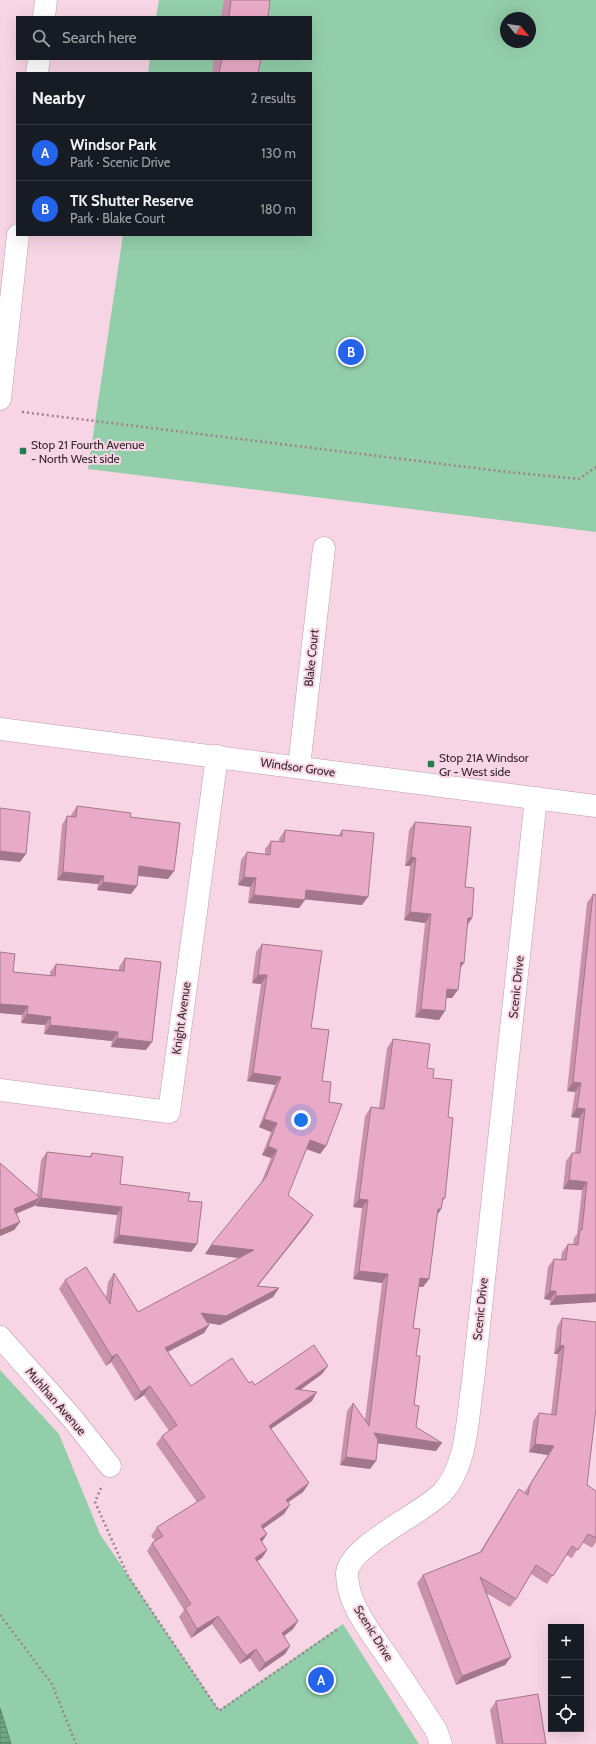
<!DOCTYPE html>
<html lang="en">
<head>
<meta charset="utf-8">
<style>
	:root { --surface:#171b24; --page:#242831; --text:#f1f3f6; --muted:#9ea1a6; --line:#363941; --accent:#2563eb }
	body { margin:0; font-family:Cabin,sans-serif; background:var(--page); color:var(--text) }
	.controls { position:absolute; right:12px; bottom:12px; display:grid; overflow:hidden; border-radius:0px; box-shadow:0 4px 16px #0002 }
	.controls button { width:36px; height:36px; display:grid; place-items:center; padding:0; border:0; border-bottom:1px solid var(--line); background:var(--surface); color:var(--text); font:20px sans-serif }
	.compass { position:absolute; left:500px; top:12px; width:36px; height:36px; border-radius:50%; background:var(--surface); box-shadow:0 4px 16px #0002; rotate:119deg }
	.you { position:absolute; left:301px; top:1120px; width:14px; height:14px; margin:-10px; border:3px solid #fff; border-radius:50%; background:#1a73e8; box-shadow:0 0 0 6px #1a73e833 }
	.badge { display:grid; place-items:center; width:26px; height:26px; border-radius:50%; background:var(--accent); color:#fff; font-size:13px; font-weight:700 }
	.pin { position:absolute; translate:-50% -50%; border:2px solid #fff; box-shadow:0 1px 4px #0006 }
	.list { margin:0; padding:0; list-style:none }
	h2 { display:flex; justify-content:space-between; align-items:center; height:52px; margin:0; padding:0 16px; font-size:17px }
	h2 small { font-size:13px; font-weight:400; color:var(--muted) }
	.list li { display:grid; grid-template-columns:26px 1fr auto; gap:12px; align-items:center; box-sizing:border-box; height:56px; padding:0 16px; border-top:1px solid var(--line) }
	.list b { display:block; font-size:15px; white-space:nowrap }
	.list p { margin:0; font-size:13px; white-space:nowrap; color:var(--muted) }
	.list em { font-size:13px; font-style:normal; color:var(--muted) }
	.icon { flex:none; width:22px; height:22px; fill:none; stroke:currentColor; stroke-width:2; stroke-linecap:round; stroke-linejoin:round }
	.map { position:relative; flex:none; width:596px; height:1744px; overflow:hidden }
	.search { position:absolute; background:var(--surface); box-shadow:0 4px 16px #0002; left:16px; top:16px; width:296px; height:44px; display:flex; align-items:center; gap:10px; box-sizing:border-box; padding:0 14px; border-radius:0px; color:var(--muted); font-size:15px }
	.panel { position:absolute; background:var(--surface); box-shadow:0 4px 16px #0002; left:16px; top:72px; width:296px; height:164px; border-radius:0px }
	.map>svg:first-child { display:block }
</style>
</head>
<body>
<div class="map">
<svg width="596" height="1744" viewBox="0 0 596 1744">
	<defs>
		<pattern id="water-rules" width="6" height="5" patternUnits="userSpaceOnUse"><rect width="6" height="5" fill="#6ca885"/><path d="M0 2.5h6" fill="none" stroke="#5a896d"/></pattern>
	</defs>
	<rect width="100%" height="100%" fill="#f8d5e4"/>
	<g fill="#93ceaa" fill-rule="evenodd">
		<path d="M159 0H596V532L88 469 123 235H311V73H148L150 59H311V17H156ZM506 18H530V42H506Z"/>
		<path d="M0 1370 59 1434 100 1534 219 1710 343 1624 419 1744H0Z"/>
	</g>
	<path fill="url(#water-rules)" stroke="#5c826b" d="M0 1708 11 1744H0Z"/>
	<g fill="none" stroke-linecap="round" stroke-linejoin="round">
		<g stroke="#bd9cab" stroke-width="23">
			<g id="minor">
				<path d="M44 17 46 0"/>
				<path d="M37 73 39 59"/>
				<path d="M0 399 18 235"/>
				<path d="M0 729 596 806"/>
				<path d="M299 767 324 548"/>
				<path d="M0 1090 169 1112 217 756"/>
				<path d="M0 1337 72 1418 110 1466"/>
				<path d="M441 1744 436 1730C421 1707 406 1684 391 1662 374 1636 347 1606 347 1574 347 1547 423 1513 442 1493 468 1465 467 1417 473 1381L536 798"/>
			</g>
		</g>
		<g stroke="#9c838e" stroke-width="2.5" stroke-dasharray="2 3" stroke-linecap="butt">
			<path d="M22 412 507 472 579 479 596 467"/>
			<path d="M101 1488 95 1502 128 1576 219 1711 338 1629"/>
			<path d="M0 1615 52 1684 76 1744"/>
		</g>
		<use href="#minor" stroke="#fff" stroke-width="22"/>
	</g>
	<g fill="#c892ab">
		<path d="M224 0H270L268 17H221Z"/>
		<path d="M214 59H261L258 73H212Z"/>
		<path d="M77 806 130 817 174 871 168 879 138 876 131 894 97 890 98 884 57 880 62 825 67 816H71V815Z"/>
		<path d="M415 822 465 887 472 918 468 924 460 968 452 998H446L439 1020 415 1017 425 923 404 920 410 866H405L409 830Z"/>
		<path d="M285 830 338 836 342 830 362 905 305 899 299 908 248 903 250 887 238 885 241 860 247 852 265 854V849L271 841H279V839Z"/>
		<path d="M593 894 596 895V1302L550 1305V1300L544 1299 548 1267 554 1259H561L562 1252 568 1244H573L574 1238 577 1234 582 1190 563 1189 566 1161 572 1153H575L579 1118 571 1117 575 1092 567 1091 587 903Z"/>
		<path d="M262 944 311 1028 322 1081 329 1102 326 1146 320 1154 306 1149 288 1195 313 1215 308 1223 258 1286 279 1288 273 1297 220 1325 208 1323 209 1325 204 1333 168 1352 191 1386 249 1383 255 1385 322 1374 300 1390 312 1401 271 1429 309 1483 303 1492 288 1502 284 1514 263 1529 267 1534 262 1542 267 1550 262 1558 257 1561 298 1621 293 1629 284 1636 290 1646 285 1654 259 1672 250 1658 240 1664 212 1624 191 1638 179 1617 184 1610 147 1551 152 1543 155 1541 151 1536 157 1527 197 1502 156 1444 162 1436 169 1431 144 1395 135 1401 111 1362 106 1366 59 1289 65 1280 106 1298 108 1282 114 1273 138 1312 240 1258 205 1254 261 1183 271 1158 262 1155 271 1132 259 1127 275 1085 247 1081 261 984 252 983 256 952Z"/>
		<path d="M0 952 13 972 50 976V972L56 964 119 970V967L125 958 146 1050 111 1047 112 1041 44 1034 45 1025 21 1023 22 1015 0 1013Z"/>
		<path d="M393 1039 427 1068 433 1078 448 1117 445 1198 442 1202 441 1209 437 1216 429 1279 423 1287H418L413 1328 416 1356 414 1405 416 1427 436 1451 378 1443 370 1469 340 1465 347 1411 353 1403 365 1420 382 1283 353 1279 362 1208 353 1207 365 1116 371 1107 379 1108 387 1048Z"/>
		<path d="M47 1152 89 1157 92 1153 120 1184 188 1201 197 1244 191 1252 113 1243 117 1215 35 1206 36 1204 34 1206 16 1214 20 1222 14 1230 0 1236V1163L37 1195 41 1160Z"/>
		<path d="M562 1318 587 1485 596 1491V1542L592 1548 582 1542 572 1558 566 1555 547 1584 531 1574 516 1599 510 1607 486 1593 511 1657 505 1665 456 1685 417 1583 423 1575 480 1552 513 1498 519 1489 524 1493 548 1455 529 1452 533 1421 539 1413 551 1415 558 1354H554L557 1327Z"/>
		<path d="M496 1701 546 1744H496L490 1710Z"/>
	</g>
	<g fill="#a3778b">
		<path d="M0 851 26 854 20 862 0 860Z"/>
		<path d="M411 857 416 858 410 866H405Z"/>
		<path d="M139 866 174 871 168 879 133 875Z"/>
		<path d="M63 872 104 876 98 884 57 880Z"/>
		<path d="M244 877 256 878 250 887 238 885Z"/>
		<path d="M103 882 137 886 131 894 97 890Z"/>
		<path d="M306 890 368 897 362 905 300 899Z"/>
		<path d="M254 895 305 900 299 908 248 903Z"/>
		<path d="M410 912 431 914 425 923 404 920Z"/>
		<path d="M468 918H472L466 927Z"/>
		<path d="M461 962 464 963 458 971Z"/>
		<path d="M258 975H267L261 984 252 983Z"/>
		<path d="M447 989 458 990 452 998H441Z"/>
		<path d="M0 1004 28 1006 22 1015 0 1013Z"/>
		<path d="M421 1009 445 1011 439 1020 415 1017Z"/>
		<path d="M27 1014 51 1017 45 1025 21 1023Z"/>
		<path d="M50 1025 118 1032 112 1041 44 1034Z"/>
		<path d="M117 1038 152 1042 146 1050 111 1047Z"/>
		<path d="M253 1073 281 1077 275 1085 247 1081Z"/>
		<path d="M573 1082 581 1083 575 1092 567 1091Z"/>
		<path d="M577 1108 585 1109 579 1118 571 1117Z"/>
		<path d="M264 1119 277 1123 271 1132 259 1127Z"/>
		<path d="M310 1140 326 1146 320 1154 304 1148Z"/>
		<path d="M268 1146 277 1150 271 1158 262 1155Z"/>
		<path d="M569 1180 587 1182 582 1190 563 1189Z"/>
		<path d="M40 1198 34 1206 8 1217 14 1209Z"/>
		<path d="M41 1198 122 1207 117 1215 35 1206Z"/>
		<path d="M359 1199 368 1200 362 1208 353 1207Z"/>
		<path d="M438 1209H441L435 1218Z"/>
		<path d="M313 1215 308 1223 251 1294 257 1286Z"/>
		<path d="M20 1222 14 1230 0 1236V1230Z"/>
		<path d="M119 1235 197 1244 191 1252 113 1243Z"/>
		<path d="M211 1245 254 1250 248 1259 205 1254Z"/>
		<path d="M359 1271 388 1274 382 1283 353 1279Z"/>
		<path d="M420 1278 429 1279 423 1287 414 1286Z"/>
		<path d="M279 1288 273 1297 220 1325 195 1321 201 1313Z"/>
		<path d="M550 1291H556L550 1300 544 1299Z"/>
		<path d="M596 1294V1302L550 1305 556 1296Z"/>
		<path d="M209 1325 204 1333 159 1356 165 1348Z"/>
		<path d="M560 1345 564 1346 558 1354H554Z"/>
		<path d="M117 1354 111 1362 106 1366 112 1357Z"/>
		<path d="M328 1366 322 1374 289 1398 295 1389Z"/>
		<path d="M150 1386 144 1395 135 1401 141 1392Z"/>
		<path d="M317 1392 312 1401 263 1434 269 1426Z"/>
		<path d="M374 1433 442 1443 436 1451 368 1442Z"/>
		<path d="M535 1444 554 1446 548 1455 529 1452Z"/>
		<path d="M346 1457 376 1461 370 1469 340 1465Z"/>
		<path d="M309 1483 303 1492 280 1508 286 1500Z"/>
		<path d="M290 1505 284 1514 255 1534 261 1526Z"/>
		<path d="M267 1534 261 1543 260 1539Z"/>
		<path d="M267 1550 262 1558 249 1567 255 1558Z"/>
		<path d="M218 1616 212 1624 191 1638 197 1629Z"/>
		<path d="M298 1621 293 1629 276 1642 282 1633Z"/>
		<path d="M290 1646 285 1654 259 1672 265 1663Z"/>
		<path d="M256 1649 250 1658 240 1664 246 1656Z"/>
		<path d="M511 1657 505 1665 456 1685 462 1676Z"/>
	</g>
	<g fill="#e9aac7" stroke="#a3778b">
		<path d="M231 0H270L268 17H229Z"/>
		<path d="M222 59H261L258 73H219Z"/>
		<path d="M77 806 131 813 130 817 180 823 174 871 139 866 137 886 103 882 104 876 63 872 67 816 76 817Z"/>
		<path d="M0 808 30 812 26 854 0 851Z"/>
		<path d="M415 822 471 827 465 887 474 888 472 918H468L464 963 461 962 458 990 447 989 445 1011 421 1009 431 914 410 912 416 858 411 857Z"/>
		<path d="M285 830 342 836V830L374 833 368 897 306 890 305 900 254 895 256 878 244 877 247 852 270 855 271 841 284 842Z"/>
		<path d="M593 894 596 895V1294L556 1296V1291H550L554 1259 566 1260 568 1244 578 1245 580 1229 582 1230 587 1182 569 1180 572 1153H580L585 1109 577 1108 581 1083 573 1082Z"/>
		<path d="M262 944 322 951 311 1028 329 1030 322 1081 331 1082 329 1102 342 1104 326 1146 310 1140 288 1195 313 1215 257 1286 279 1288 226 1316 201 1313 209 1325 165 1348 191 1386 232 1358 249 1383 252 1381 255 1385 314 1345 328 1366 295 1389 317 1392 269 1426 309 1483 286 1500 290 1505 261 1526 267 1534 260 1539 267 1550 255 1558 298 1621 282 1633 290 1646 265 1663 256 1649 246 1656 218 1616 197 1629 185 1608 191 1604 152 1543 163 1536 157 1527 205 1497 162 1436 177 1425 150 1386 141 1392 117 1354 112 1357 65 1280 86 1267 110 1304 114 1273 138 1312 254 1250 211 1245 266 1177 277 1150 268 1146 277 1123 264 1119 281 1077 253 1073 267 975H258Z"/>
		<path d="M0 952 15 954 13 972 55 976 56 964 124 971 125 958 161 962 152 1042 117 1038 118 1032 50 1025 51 1017 27 1014 28 1006 0 1004Z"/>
		<path d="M393 1039 430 1044 427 1068 434 1069 433 1078 452 1080 448 1117 453 1118 445 1198H443L441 1209H438L429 1279 420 1278 413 1328 420 1329 416 1356H420L414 1405 419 1406 416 1427 442 1443 374 1433 378 1440 376 1461 346 1457 353 1403 369 1426 388 1274 359 1271 368 1200 359 1199 371 1107 384 1109Z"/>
		<path d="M47 1152 91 1157 92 1153 123 1157 120 1184 190 1193 188 1201 202 1202 197 1244 119 1235 122 1207 41 1198Z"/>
		<path d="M0 1163 40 1198 14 1209 20 1222 0 1230Z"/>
		<path d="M562 1318 596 1322V1408L587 1485 596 1491V1538L588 1534 578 1550 572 1546 553 1576 536 1565 516 1599 480 1577 511 1657 462 1676 423 1575 481 1552 519 1489 528 1495 530 1485 554 1446 535 1444 539 1413 556 1415 564 1346 560 1345Z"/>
		<path d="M538 1694 546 1744H503L496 1701Z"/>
	</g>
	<g fill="#257d51" stroke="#f8d5e4" stroke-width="1.5">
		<rect x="19" y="447" width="8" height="8" rx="2"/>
		<rect x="427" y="760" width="8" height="8" rx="2"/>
	</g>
	<g text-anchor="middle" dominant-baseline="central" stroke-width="4" stroke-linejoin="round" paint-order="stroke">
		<g font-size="12" fill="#35282e" stroke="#f8d5e4" text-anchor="start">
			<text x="31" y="444">Stop 21 Fourth Avenue<tspan x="31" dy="14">- North West side</tspan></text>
			<text x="439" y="757">Stop 21A Windsor<tspan x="439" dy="14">Gr - West side</tspan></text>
		</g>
		<g font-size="12" fill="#35282e" stroke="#f8d5e4">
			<text transform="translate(311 658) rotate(-84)">Blake Court</text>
			<text transform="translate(298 767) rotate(8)">Windsor Grove</text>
			<text transform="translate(516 987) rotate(-84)">Scenic Drive</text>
			<text transform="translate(181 1018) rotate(-82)">Knight Avenue</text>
			<text transform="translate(480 1309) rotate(-84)">Scenic Drive</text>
			<text transform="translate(56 1401) rotate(49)">Muhlhan Avenue</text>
			<text transform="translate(374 1633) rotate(58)">Scenic Drive</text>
		</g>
	</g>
</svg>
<div class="controls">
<button>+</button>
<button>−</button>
<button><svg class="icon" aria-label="locate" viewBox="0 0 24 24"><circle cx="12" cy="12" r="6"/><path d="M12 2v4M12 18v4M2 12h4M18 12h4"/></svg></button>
</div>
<svg class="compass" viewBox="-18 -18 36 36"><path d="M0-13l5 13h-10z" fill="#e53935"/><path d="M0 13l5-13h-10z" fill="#9ea1a6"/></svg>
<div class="you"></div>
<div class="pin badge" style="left:321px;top:1680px">A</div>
<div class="pin badge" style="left:351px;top:352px">B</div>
<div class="search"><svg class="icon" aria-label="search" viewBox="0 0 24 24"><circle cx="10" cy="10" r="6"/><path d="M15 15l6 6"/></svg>Search here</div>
<section class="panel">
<h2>Nearby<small>2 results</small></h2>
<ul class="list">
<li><span class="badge">A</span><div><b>Windsor Park</b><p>Park · Scenic Drive</p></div><em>130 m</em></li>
<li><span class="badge">B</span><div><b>TK Shutter Reserve</b><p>Park · Blake Court</p></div><em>180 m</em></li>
</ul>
</section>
</div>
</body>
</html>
